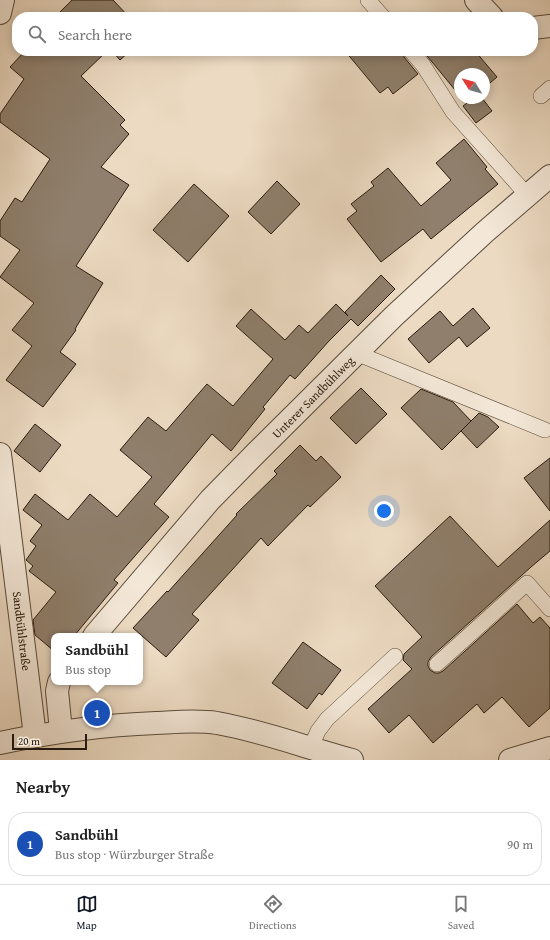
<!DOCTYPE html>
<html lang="en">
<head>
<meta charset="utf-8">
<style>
	:root { --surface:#fff; --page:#f6f6f6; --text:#222; --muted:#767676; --line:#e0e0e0; --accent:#111827 }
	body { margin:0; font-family:"Gentium Book Plus",serif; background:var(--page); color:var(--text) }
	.compass { position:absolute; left:454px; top:68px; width:36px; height:36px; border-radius:50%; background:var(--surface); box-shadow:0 2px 10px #0003; rotate:307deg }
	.scale { position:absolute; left:12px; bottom:10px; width:75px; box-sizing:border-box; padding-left:4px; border:2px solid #2a1c0f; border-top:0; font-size:11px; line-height:14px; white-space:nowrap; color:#2a1c0f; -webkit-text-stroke:3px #f3e7d7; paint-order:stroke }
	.you { position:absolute; left:384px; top:511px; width:14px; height:14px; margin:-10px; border:3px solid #fff; border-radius:50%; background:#1a73e8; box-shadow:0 0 0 6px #1a73e833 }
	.badge { display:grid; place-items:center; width:26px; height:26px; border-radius:50%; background:var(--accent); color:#fff; font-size:13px; font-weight:700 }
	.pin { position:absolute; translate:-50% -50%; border:2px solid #fff; box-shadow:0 1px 4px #0006 }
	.popup { position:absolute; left:51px; top:633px; width:92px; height:52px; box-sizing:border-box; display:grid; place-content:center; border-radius:8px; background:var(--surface); filter:drop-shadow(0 1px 3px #0005); font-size:13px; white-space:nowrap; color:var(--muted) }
	.popup b { font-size:15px; color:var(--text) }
	.popup::after { content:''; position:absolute; left:50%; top:100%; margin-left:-8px; border:8px solid transparent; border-top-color:var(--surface) }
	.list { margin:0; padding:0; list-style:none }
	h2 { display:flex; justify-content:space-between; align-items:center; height:52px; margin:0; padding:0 16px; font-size:17px }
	h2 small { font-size:13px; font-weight:400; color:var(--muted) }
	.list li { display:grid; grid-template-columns:26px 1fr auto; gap:12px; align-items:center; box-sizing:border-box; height:64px; margin:0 8px 8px; padding:0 8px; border:1px solid var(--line); border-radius:16px }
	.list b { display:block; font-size:15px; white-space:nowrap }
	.list p { margin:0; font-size:13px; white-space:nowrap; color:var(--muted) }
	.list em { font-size:13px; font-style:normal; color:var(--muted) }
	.icon { flex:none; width:22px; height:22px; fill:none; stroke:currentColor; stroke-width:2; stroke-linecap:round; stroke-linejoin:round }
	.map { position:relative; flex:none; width:550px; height:760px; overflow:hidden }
	.search { position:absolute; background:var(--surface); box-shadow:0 2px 10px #0003; left:12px; right:12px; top:12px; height:44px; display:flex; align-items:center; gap:10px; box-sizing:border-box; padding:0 14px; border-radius:16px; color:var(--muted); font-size:15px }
	.sheet { height:124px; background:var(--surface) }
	nav { display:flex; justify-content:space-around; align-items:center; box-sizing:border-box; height:56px; border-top:1px solid var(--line); background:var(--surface); font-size:11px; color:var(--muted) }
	nav a { display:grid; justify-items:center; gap:2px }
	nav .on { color:var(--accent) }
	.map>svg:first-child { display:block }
</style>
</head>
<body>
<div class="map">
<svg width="550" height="760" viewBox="0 0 550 760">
	<rect width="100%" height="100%" fill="#ecdac2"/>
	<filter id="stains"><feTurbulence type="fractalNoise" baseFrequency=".005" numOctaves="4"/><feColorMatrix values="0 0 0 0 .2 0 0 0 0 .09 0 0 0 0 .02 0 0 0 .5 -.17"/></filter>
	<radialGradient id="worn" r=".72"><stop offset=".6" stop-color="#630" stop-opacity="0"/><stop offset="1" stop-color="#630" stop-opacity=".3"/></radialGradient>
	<g fill="#8f7f6c" stroke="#2a1c0f">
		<path d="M72 0H113L129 17H55Z"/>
		<path d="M25 51H107L81 76 125 120 120 125 129 134 101 167 129 185 76 266 103 283 75 329 76 330 60 352 76 364 43 407 6 380 32 346 12 330 34 303 0 277 20 250 0 236V221L15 198 22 202 50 159 0 122V114L24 79 10 67Z"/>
		<path d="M112 51H130L120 60Z"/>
		<path d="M345 51H402L404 57 418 74 393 94 388 87 380 93Z"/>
		<path d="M423 51H475L497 77 484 88V74H460V96Z"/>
		<path d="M474 98H482L492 111 476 123 463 106Z"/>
		<path d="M464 139 487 167 485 169 498 184 431 239 423 229 381 262 347 219 357 211 351 204 374 186 371 182 388 168 421 206 451 180 436 163Z"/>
		<path d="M277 181 300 204 271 234 248 212Z"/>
		<path d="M194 184 229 216 188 262 153 230Z"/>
		<path d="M381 275 395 289 358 326 351 319 329 341 295 379 290 375 263 407 265 409 231 451 212 434 154 504 169 517 114 580 118 583 74 636H54V651L35 635 33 620 56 592 29 571 33 566 26 560 36 546 30 541 42 525 23 510 35 494 68 520 90 494 117 517 152 477 120 450 148 417 166 431 207 384 233 406 273 359 236 326 251 309 285 340 299 325 308 333 336 304 348 316 345 312Z"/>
		<path d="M473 308 490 328 467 347 459 337 429 363 408 339 440 311 453 326Z"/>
		<path d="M361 388 387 414 356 444 330 418Z"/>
		<path d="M421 389 453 402 471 421 442 450 401 408Z"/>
		<path d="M479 413 488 417 499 427 477 448 461 431Z"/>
		<path d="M35 424 61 445 40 472 14 451Z"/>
		<path d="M300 445 316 461 321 456 341 477 310 507 308 505 268 546 261 538 192 614 199 620 166 657 133 628 167 591 168 592 237 515 236 514 277 474 274 471Z"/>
		<path d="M550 458V511L524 478Z"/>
		<path d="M450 516 498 567 550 520V551L531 567 431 657 428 662V666L430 670 435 673H439L443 671 517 604 533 623 540 617 550 628V708L529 727 502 697 484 713 477 704 433 743 409 715 389 733 368 709 412 669 403 660 404 654 422 637 375 586Z"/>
		<path d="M303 642 341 670 322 695 319 693 307 709 272 683Z"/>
	</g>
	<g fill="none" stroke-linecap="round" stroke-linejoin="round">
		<g stroke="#5a4c3c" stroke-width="16">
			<g id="service">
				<path d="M368 0 383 17"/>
				<path d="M411 51 423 65 453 112 528 196"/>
				<path d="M541 96 550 88"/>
				<path d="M356 353 545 430"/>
				<path d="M437 664 527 583 550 609"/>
				<path d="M310 749 318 731 327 719 395 656"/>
			</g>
		</g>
		<g stroke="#5a4c3c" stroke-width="24">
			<g id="minor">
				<path d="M476 0 492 17"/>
				<path d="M0 13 3 0"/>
				<path d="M533 28 550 26"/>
				<path d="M0 454 35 736"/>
				<path d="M94 636 210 500 256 453 394 316 485 232 550 176"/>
				<path d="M59 682 57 691 61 731"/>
			</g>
		</g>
		<g stroke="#5a4c3c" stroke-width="24">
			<g id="tertiary">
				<path d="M0 743C52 732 103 725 156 723 177 722 197 720 217 723 263 731 307 748 352 760"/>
				<path d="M510 760 550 748"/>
			</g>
		</g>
		<use href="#service" stroke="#f3e7d7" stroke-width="15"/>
		<use href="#minor" stroke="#f3e7d7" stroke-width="22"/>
		<use href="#tertiary" stroke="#f3e7d7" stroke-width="22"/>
	</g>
	<g text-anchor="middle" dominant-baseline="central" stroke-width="4" stroke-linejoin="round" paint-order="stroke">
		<g font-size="12" fill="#2a1c0f" stroke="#f3e7d7">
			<text transform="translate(313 397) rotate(-45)">Unterer Sandbühlweg</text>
			<text transform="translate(22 631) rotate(83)">Sandbühlstraße</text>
		</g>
	</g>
	<rect width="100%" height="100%" filter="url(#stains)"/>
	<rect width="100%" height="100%" fill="url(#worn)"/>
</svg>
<svg class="compass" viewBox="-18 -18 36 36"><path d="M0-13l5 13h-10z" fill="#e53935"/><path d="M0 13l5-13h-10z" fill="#767676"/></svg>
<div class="scale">20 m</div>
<div class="you"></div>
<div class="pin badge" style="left:97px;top:713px;background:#1a4fb4">1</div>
<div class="popup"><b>Sandbühl</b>Bus stop</div>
<div class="search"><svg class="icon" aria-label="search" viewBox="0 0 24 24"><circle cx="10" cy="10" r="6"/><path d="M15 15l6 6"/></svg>Search here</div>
</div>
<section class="sheet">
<h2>Nearby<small></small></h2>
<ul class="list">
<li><span class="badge" style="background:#1a4fb4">1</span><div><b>Sandbühl</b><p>Bus stop · Würzburger Straße</p></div><em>90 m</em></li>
</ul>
</section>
<nav>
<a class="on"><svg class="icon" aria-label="map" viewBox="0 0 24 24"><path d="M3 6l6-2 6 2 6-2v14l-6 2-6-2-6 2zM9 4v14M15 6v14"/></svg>Map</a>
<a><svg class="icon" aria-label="directions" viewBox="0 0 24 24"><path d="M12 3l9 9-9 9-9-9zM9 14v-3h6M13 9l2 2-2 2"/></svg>Directions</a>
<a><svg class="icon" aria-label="saved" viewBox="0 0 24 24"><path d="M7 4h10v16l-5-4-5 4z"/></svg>Saved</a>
</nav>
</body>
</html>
